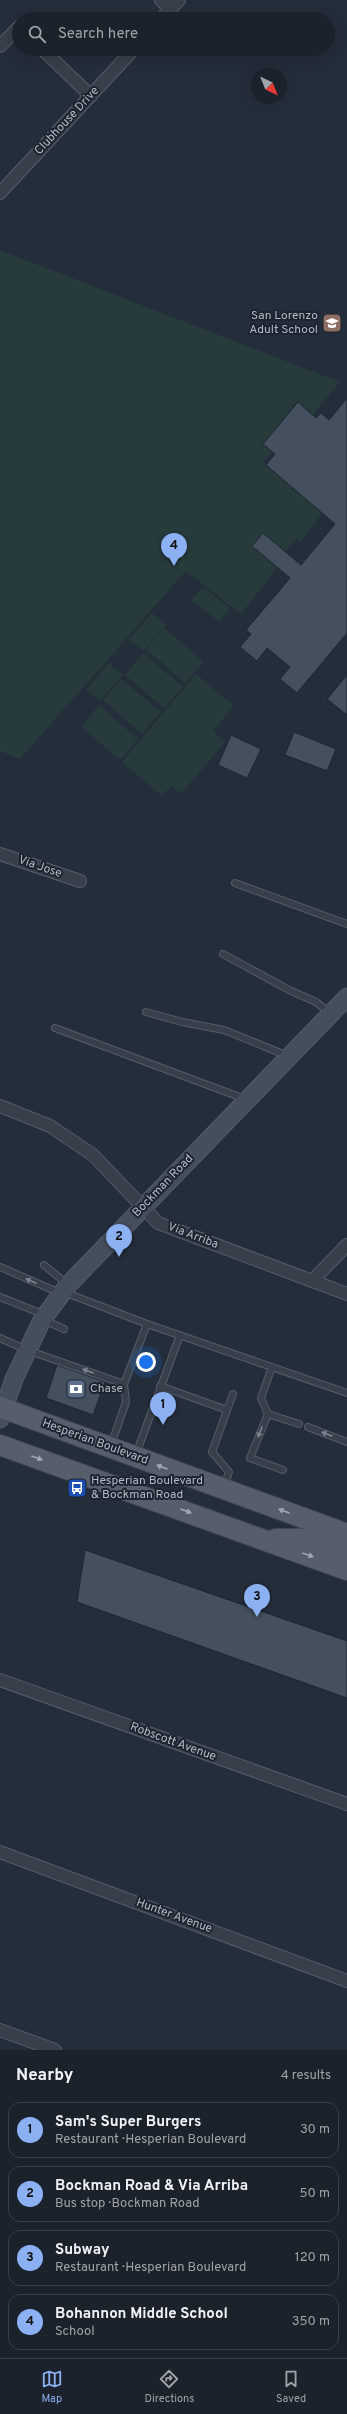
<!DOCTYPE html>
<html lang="en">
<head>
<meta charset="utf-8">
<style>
	:root { --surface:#1b222c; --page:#282f38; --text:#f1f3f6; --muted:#a0a4a9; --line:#393f48; --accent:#8cb1f2 }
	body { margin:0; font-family:Overpass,sans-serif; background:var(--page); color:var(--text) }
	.compass { position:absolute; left:251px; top:68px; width:36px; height:36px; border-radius:50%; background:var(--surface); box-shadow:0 4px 16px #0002; rotate:137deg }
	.you { position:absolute; left:146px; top:1362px; width:14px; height:14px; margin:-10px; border:3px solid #fff; border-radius:50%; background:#1a73e8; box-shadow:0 0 0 6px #1a73e833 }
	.badge { display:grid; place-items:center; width:26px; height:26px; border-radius:50%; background:var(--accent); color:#111; font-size:13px; font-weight:700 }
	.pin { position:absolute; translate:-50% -33px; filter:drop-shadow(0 1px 2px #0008) }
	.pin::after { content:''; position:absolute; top:21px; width:14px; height:12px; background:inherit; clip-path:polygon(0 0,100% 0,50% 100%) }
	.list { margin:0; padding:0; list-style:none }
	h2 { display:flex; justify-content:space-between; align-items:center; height:52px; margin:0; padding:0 16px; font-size:17px }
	h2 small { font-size:13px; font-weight:400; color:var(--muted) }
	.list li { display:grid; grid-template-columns:26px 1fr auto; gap:12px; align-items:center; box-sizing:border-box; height:56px; margin:0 8px 8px; padding:0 8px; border:1px solid var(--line); border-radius:12px }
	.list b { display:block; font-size:15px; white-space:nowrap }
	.list p { margin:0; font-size:13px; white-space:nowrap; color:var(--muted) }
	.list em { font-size:13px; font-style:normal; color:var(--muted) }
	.icon { flex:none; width:22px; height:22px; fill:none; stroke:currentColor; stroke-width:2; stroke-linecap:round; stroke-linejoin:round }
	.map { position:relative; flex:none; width:347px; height:2050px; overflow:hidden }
	.search { position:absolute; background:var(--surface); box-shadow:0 4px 16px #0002; left:12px; right:12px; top:12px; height:44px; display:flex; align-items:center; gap:10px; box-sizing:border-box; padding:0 14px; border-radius:22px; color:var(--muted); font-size:15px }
	.sheet { height:308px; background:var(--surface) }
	nav { display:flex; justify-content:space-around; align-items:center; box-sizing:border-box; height:56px; border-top:1px solid var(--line); background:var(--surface); font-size:11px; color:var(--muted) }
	nav a { display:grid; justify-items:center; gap:2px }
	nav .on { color:var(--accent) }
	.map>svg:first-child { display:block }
</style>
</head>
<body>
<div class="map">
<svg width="347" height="2050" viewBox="0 0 347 2050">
	<rect width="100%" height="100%" fill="#242d3a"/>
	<g fill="#273a3c">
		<path d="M0 250 340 382 313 415 297 402 263 444 272 452 263 463 323 513 300 542 296 539 285 552 278 567 241 614 186 571 20 759 0 751Z"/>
		<path d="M203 587 230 608 219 622 191 600Z"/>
		<path d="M152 613 166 625 143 651 129 640Z"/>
		<path d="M164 628 204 662 185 683 146 649Z"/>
		<path d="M143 653 183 687 164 708 125 675Z"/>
		<path d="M109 663 123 675 100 701 86 690Z"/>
		<path d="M196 674 234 706 213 731 225 742 181 794 171 786 162 796 122 762Z"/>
		<path d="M121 679 161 712 142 734 103 700Z"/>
		<path d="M99 705 138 739 120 760 81 727Z"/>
	</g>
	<g fill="#45505e" stroke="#1e2631">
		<path d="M347 398V633L297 693 280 679 290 667 267 648 257 661 240 647 251 634 246 630 290 578 252 546 263 533 301 565 335 524 266 465 275 454 263 444 298 402 316 418 321 413 329 420Z"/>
		<path d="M347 675V715L327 699Z"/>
		<path d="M294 732 336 749 327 771 285 755Z"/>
		<path d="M231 735 261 749 247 778 218 765Z"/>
		<path d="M57 1365 105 1382 93 1415 46 1398Z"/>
		<path d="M85 1550 347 1641V1698L77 1602Z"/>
	</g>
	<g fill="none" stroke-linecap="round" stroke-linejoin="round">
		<g stroke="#555d68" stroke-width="8">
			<g id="lane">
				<path d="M235 883 347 924"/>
				<path d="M223 954 289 990 316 1002 330 1013"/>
				<path d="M146 1012 182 1022 224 1030 288 1056"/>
				<path d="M55 1028 245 1099"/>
				<path d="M44 1265 67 1284"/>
				<path d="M0 1267 60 1293"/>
				<path d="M64 1292 147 1324 347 1393"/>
				<path d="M0 1297 45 1315"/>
				<path d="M44 1320 64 1329"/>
				<path d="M0 1338 27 1350 124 1384"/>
				<path d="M160 1386 227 1410"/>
				<path d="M268 1414 261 1398 272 1367"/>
				<path d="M308 1427 347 1442"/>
				<path d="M111 1445 126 1402 124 1384 147 1324"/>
				<path d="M136 1454 180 1335"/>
				<path d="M283 1470 250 1458 268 1414 299 1424"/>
				<path d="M224 1486 229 1472 212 1452 233 1394"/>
			</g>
		</g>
		<g stroke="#555d68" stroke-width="14">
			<g id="street">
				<path d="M161 0 170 9"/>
				<path d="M161 19 179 0"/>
				<path d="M0 46 19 27"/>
				<path d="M42 49 91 96"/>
				<path d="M0 193 134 49"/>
				<path d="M0 854 80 881"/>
				<path d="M0 1106 50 1126 93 1155 158 1223 347 1294"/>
				<path d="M312 1281 347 1245"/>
				<path d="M0 1680 347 1804"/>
				<path d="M0 1852 347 1981"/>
				<path d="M0 2030 55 2050"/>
			</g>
		</g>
		<g stroke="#555d68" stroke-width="19">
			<path id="secondary" d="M0 1419 14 1379 42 1320 68 1285 347 997"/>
		</g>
		<g stroke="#404853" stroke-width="22">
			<g id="primary">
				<path d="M0 1407 347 1534"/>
				<path d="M0 1445 347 1570"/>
				<path d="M276 1539H305L347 1553"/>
			</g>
		</g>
		<use href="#lane" stroke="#373f4a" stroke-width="6"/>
		<use href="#street" stroke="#373f4a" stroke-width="12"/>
		<use href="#secondary" stroke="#454e5d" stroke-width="17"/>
		<use href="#primary" stroke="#555e6a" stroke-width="20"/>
	</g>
	<defs><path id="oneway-solid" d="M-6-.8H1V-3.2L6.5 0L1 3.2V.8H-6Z"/></defs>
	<g fill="#7b838e">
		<use href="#oneway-solid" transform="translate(31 1281) rotate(-156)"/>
		<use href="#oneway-solid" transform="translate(88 1371) rotate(-160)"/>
		<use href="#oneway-solid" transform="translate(260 1432) rotate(112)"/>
		<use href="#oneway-solid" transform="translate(327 1434) rotate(-159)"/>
	</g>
	<g fill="#9fa8b4">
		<use href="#oneway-solid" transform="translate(37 1458) rotate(20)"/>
		<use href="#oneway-solid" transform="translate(162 1467) rotate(-160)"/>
		<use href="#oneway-solid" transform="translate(186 1511) rotate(20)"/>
		<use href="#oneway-solid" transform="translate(284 1511) rotate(-160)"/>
		<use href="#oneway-solid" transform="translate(308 1555) rotate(20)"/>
	</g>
	<defs>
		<g id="university-square" transform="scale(1)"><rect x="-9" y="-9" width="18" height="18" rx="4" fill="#8d6e63" stroke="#1c242f"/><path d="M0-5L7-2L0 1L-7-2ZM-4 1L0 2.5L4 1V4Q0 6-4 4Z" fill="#fff"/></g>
		<g id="bank-square" transform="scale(1)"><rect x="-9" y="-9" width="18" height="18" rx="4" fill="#5c6f8a" stroke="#1c242f"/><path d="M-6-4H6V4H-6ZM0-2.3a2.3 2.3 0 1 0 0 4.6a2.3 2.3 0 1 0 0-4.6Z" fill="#fff"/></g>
		<g id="bus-square" transform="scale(1)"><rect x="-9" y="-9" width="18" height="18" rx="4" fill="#1a4fb4" stroke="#1c242f"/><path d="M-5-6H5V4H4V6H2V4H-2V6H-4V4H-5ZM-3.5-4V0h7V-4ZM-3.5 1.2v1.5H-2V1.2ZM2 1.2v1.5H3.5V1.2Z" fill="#fff"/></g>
	</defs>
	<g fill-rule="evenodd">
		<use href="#university-square" x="332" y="323"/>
		<use href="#bank-square" x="76" y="1389"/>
		<use href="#bus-square" x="77" y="1488"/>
	</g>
	<g text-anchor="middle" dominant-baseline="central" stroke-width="4" stroke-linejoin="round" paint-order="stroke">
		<g font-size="12" fill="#b2bac6" stroke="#1c242f">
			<text transform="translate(67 121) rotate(-47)">Clubhouse Drive</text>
			<text transform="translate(40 867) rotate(19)">Via Jose</text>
			<text transform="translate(163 1186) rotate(-46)">Bockman Road</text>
			<text transform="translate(193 1236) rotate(21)">Via Arriba</text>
			<text transform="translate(95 1442) rotate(20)">Hesperian Boulevard</text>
			<text transform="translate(173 1742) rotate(20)">Robscott Avenue</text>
			<text transform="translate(174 1916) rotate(20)">Hunter Avenue</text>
		</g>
		<g font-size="12" fill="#b2bac6" stroke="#1c242f" text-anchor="start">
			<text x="318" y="316" text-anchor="end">San Lorenzo<tspan x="318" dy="14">Adult School</tspan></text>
			<text x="90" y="1389">Chase</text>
			<text x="91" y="1481">Hesperian Boulevard<tspan x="91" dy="14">&amp; Bockman Road</tspan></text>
		</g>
	</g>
</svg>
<svg class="compass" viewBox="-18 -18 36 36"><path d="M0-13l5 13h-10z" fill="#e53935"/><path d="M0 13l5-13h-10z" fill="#a0a4a9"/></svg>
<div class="you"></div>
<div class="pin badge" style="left:163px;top:1425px">1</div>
<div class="pin badge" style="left:119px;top:1257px">2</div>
<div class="pin badge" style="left:257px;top:1617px">3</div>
<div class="pin badge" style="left:174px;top:566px">4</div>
<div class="search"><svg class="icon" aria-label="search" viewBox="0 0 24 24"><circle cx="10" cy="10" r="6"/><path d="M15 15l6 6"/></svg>Search here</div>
</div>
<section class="sheet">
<h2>Nearby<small>4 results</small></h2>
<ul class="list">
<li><span class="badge">1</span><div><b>Sam's Super Burgers</b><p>Restaurant · Hesperian Boulevard</p></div><em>30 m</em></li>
<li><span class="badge">2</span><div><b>Bockman Road &amp; Via Arriba</b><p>Bus stop · Bockman Road</p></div><em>50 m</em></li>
<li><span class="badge">3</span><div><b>Subway</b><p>Restaurant · Hesperian Boulevard</p></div><em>120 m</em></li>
<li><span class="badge">4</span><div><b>Bohannon Middle School</b><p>School</p></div><em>350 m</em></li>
</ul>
</section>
<nav>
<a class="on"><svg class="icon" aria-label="map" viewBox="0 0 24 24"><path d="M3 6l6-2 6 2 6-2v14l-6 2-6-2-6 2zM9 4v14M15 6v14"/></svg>Map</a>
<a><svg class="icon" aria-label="directions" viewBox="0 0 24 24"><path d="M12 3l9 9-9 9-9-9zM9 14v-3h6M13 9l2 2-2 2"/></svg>Directions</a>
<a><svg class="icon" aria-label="saved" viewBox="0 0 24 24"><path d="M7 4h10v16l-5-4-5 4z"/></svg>Saved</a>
</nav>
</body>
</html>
